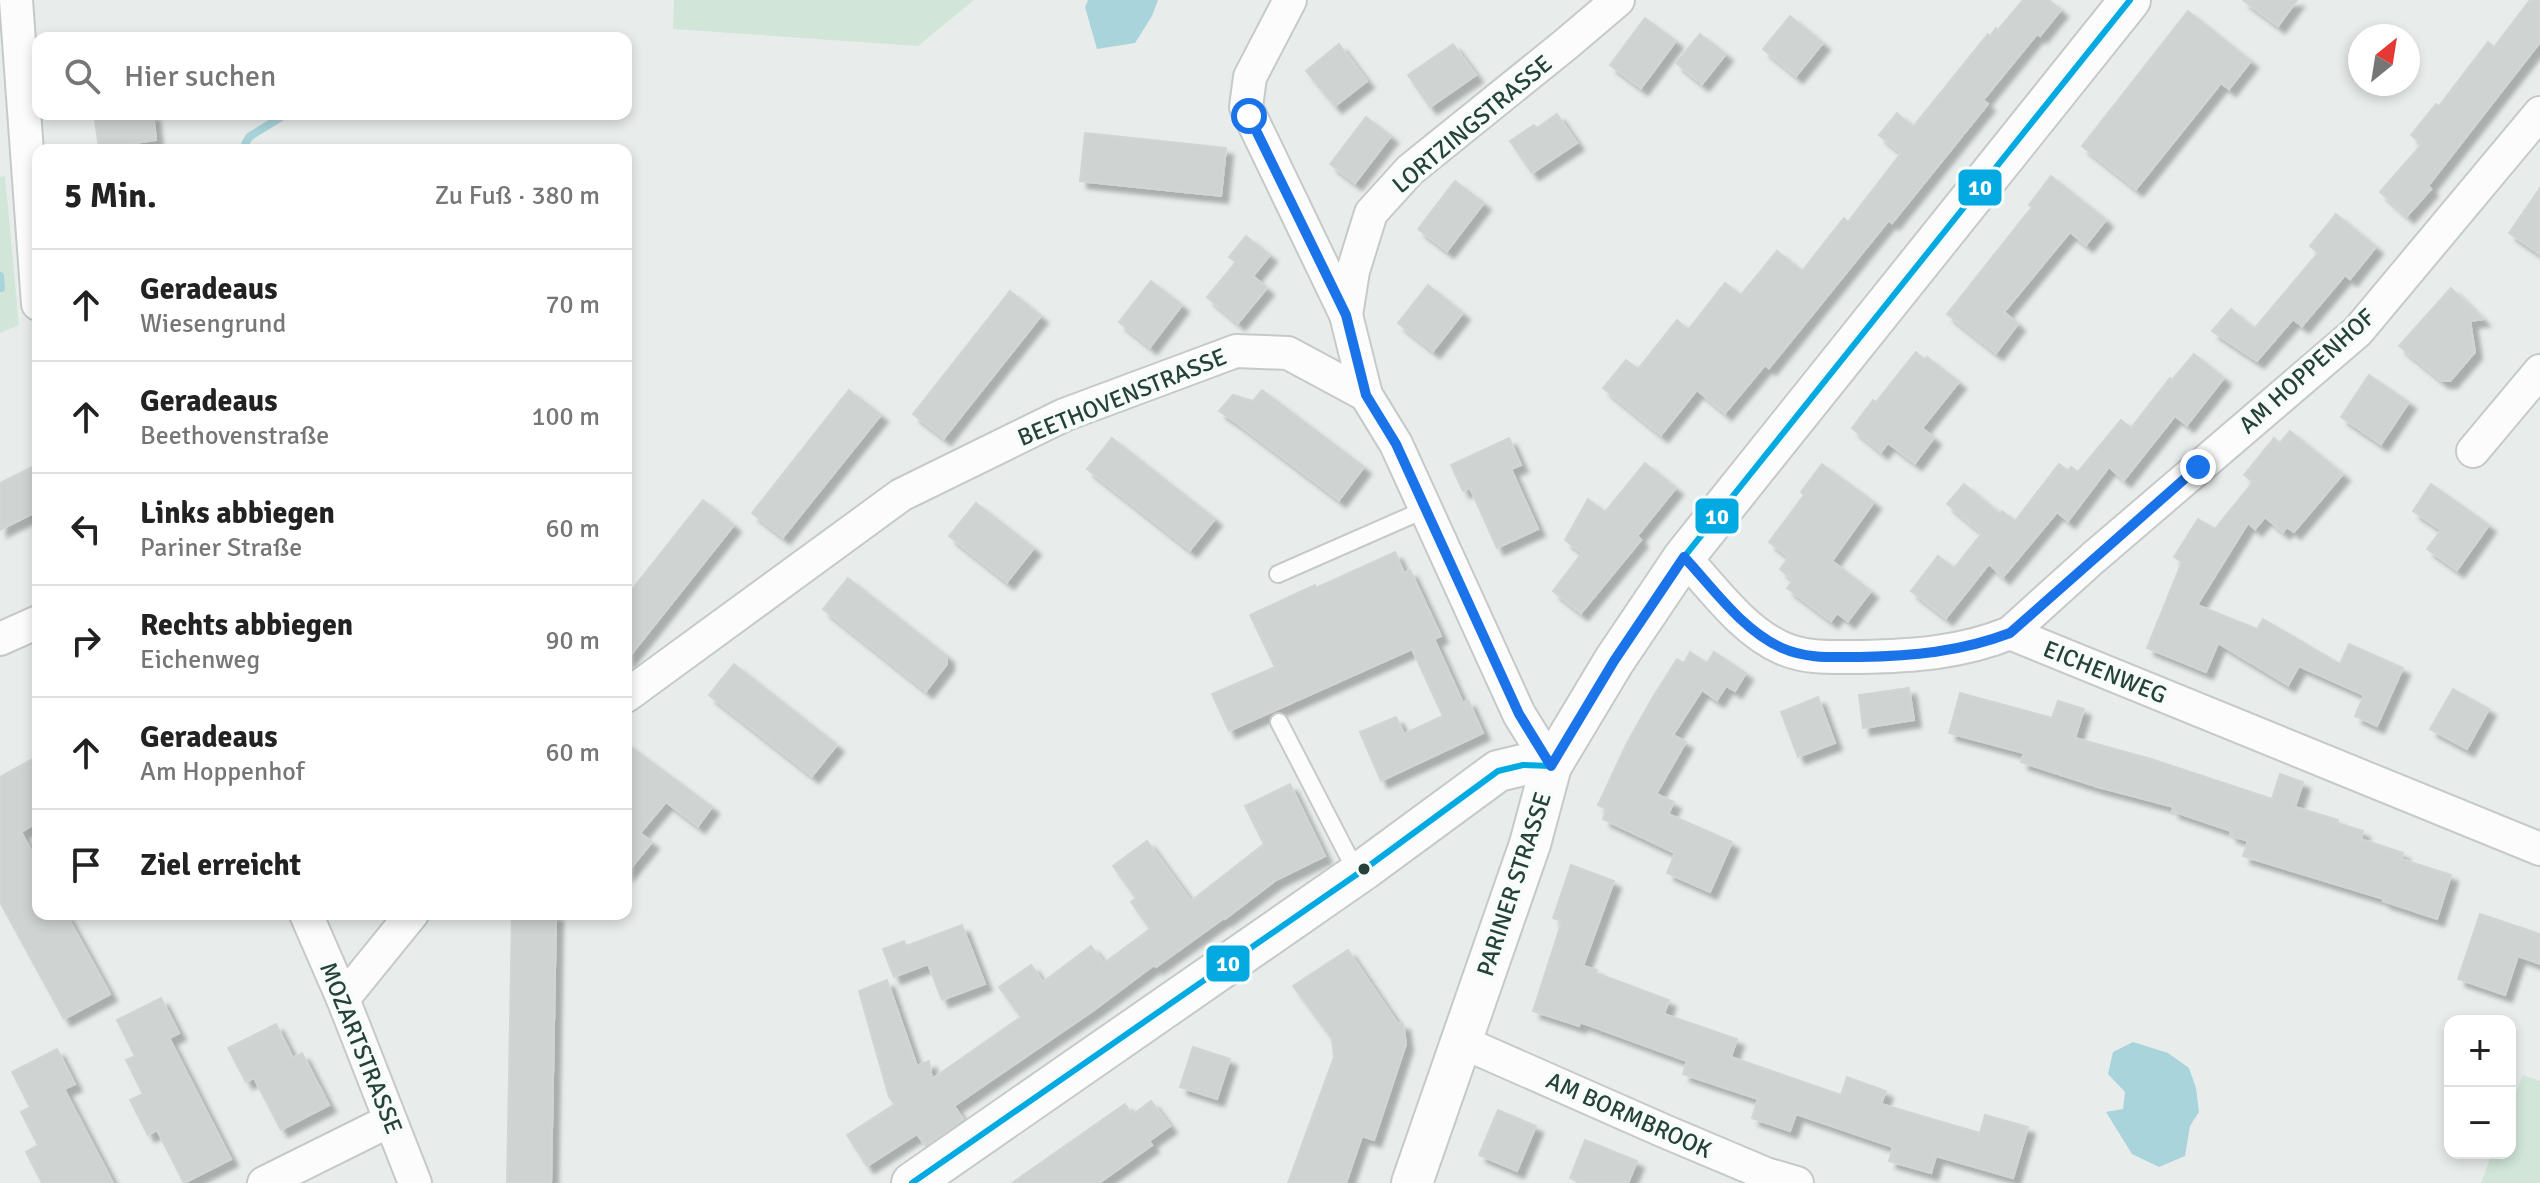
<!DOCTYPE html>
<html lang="de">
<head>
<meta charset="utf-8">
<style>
	:root { --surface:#fff; --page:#f6f6f6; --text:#222; --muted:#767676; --line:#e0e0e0 }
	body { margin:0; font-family:Signika,sans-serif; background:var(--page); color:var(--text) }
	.controls { position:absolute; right:24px; bottom:24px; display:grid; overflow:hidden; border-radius:16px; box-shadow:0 4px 12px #0003 }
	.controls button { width:72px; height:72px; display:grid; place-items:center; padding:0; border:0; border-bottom:2px solid var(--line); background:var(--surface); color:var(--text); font:40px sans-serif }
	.compass { position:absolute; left:2348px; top:24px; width:72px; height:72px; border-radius:50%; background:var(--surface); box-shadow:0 4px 12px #0003; rotate:30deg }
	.stop { position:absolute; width:24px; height:24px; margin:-18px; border:6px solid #1a73e8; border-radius:50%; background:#fff }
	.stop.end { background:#1a73e8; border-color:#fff; box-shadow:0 2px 8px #0008 }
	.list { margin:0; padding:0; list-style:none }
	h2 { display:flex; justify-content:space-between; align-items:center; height:104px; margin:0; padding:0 32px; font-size:34px }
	h2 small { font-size:26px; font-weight:400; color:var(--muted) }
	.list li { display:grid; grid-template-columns:52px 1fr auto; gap:24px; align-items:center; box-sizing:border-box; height:112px; padding:0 32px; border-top:2px solid var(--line) }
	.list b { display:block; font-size:30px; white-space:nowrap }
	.list p { margin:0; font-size:26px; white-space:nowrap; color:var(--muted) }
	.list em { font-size:26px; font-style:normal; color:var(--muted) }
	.icon { flex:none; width:44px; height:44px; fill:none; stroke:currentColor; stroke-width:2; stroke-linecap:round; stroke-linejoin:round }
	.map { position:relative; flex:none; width:2540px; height:1183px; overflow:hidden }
	.search { position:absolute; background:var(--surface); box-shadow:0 4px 12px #0003; left:32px; top:32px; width:600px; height:88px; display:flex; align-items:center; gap:20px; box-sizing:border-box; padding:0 28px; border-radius:16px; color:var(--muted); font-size:30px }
	.panel { position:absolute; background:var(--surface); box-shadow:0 4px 12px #0003; left:32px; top:144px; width:600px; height:776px; border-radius:16px }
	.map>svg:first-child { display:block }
</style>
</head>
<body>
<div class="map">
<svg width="2540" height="1183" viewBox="0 0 2540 1183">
	<defs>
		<filter id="shadow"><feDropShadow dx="7" dy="7" stdDeviation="2" flood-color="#0004"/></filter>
	</defs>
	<rect width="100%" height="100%" fill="#e8edeb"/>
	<g fill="#d1e6d8">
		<path d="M674 0H974L918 46 673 29Z"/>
		<path d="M5 176 19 325 0 333V177Z"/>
		<path d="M2523 1075 2540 1081V1183H2481L2492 1153H2510V1107Z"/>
	</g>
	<g fill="#a9d4db">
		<path d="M1088 0H1158L1152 16 1135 43 1097 49 1085 7Z"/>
		<path d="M2133 1042 2168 1053 2189 1068 2196 1088 2199 1112 2190 1126 2185 1156 2159 1167 2132 1154 2106 1112 2123 1109 2125 1092 2108 1074 2113 1052Z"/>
	</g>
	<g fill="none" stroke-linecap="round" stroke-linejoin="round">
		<g stroke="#a9d4db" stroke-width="8">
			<path d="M242 150 249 137 281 117"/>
			<path d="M0 276 1 288"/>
		</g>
	</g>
	<g fill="#cfd4d2" stroke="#d1d6d4" stroke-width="2" filter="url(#shadow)">
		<path d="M2023 0H2049L2061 10 2040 36 2037 34 1983 100 1988 104 1892 223 1889 220 1769 368 1765 365 1725 413 1697 390 1661 435 1603 388 1626 360 1638 369 1677 320 1688 330 1725 283 1741 295 1777 251 1802 271 1844 218 1848 222 1901 153 1879 135 1897 113 1913 127 1988 34 1990 36 1996 28 1998 30Z"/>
		<path d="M2243 0H2297L2278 26Z"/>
		<path d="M2530 0H2540V42L2428 186 2431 189 2407 216 2380 192 2422 144 2411 135 2436 104 2439 106 2488 42 2494 47Z"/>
		<path d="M2188 11 2251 61 2229 89 2221 83 2136 189 2082 146Z"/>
		<path d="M1790 16 1823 43 1796 76 1763 49Z"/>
		<path d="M1645 18 1676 41 1641 88 1610 65Z"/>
		<path d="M1700 34 1726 54 1702 84 1676 63Z"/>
		<path d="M1339 44 1367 81 1335 106 1306 71Z"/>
		<path d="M1453 44 1476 75 1430 107 1408 75Z"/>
		<path d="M94 114H153L156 140 99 148Z"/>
		<path d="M1557 114 1577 143 1532 173 1510 141 1534 125 1537 128Z"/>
		<path d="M1366 117 1391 136 1355 183 1330 164Z"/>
		<path d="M1085 133 1226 148 1221 196 1080 181Z"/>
		<path d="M2051 176 2106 220 2086 245 2070 232 2004 312 2018 324 1996 353 1947 314 2032 207 2029 205Z"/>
		<path d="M1455 181 1484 203 1447 251 1418 229Z"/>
		<path d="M2540 188V254L2509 233Z"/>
		<path d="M2336 214 2376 247 2350 279 2345 275 2302 326 2293 319 2257 361 2212 331 2231 309 2254 329 2318 253 2310 246Z"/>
		<path d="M1246 236 1270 255 1253 276 1267 288 1238 323 1207 297 1236 262 1229 257Z"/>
		<path d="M1151 281 1182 305 1150 347 1119 322Z"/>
		<path d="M1428 285 1463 313 1433 351 1398 323Z"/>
		<path d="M2451 288 2483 319 2470 321 2475 352 2450 381H2442L2399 346Z"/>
		<path d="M1010 291 1041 316 944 438 913 414Z"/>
		<path d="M1916 352 1925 360 1927 357 1959 382 1922 428 1934 438 1915 463 1888 443 1881 452 1852 428 1873 400 1876 402Z"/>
		<path d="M2194 354 2224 378 2187 425 2175 416 2124 480 2109 467 2068 521 2057 512 2003 577 1989 564 1946 618 1911 591 1938 556 1954 568 1982 533 1947 504 1964 484 2000 514 2002 511 2015 521 2059 464 2068 471 2071 467 2078 472 2121 420 2131 428 2170 378 2172 380Z"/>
		<path d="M2369 375 2409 402 2381 444 2341 417Z"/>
		<path d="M849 390 881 415 783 537 752 513Z"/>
		<path d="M1262 390 1364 467 1339 500 1237 423 1219 411 1233 395 1253 401Z"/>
		<path d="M2290 431 2343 474 2294 532 2287 527 2283 532 2265 517 2255 529 2248 523 2197 605 2257 629 2263 619 2340 664 2349 644 2403 668 2377 726 2355 716 2364 695 2299 666 2288 685 2218 643 2206 672 2147 648 2182 562 2174 557 2198 519 2215 529 2253 482 2244 475 2274 438 2280 443Z"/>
		<path d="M1112 438 1215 519 1190 550 1087 469Z"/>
		<path d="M1509 438 1521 465 1511 469 1538 529 1497 548 1470 488 1463 491 1451 465Z"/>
		<path d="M1645 463 1676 488 1637 536 1641 540 1581 613 1553 591 1582 553 1565 540 1588 499 1605 512Z"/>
		<path d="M38 464V511L0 530V483Z"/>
		<path d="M1822 464 1874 502 1832 561 1871 591 1848 621 1837 613 1831 621 1787 588 1793 580 1780 569 1789 557 1769 542 1804 495 1801 492Z"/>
		<path d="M2431 484 2489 525 2457 570 2427 549 2441 530 2413 511Z"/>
		<path d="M703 500 734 525 626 661V597Z"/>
		<path d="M976 503 1034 548 1007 582 949 536Z"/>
		<path d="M1395 552 1404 573 1410 570 1441 636 1434 639 1463 703 1468 700 1483 733 1381 781 1360 732 1396 717 1404 734 1443 716 1412 649 1229 731 1212 694 1275 667 1250 615 1315 585 1316 588Z"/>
		<path d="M848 578 947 656V664L926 691 823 609Z"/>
		<path d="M1690 652 1707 663 1714 652 1746 673 1735 691 1726 686 1717 700 1702 690 1673 735 1686 742 1656 794 1674 802 1668 814 1732 842 1710 892 1667 873 1675 853 1603 819 1607 809 1598 805 1627 743 1653 697 1677 659 1684 663Z"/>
		<path d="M734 664 837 745 812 776 709 695Z"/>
		<path d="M1909 688 1914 720 1863 728 1859 695Z"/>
		<path d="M2453 689 2489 709 2467 749 2430 729Z"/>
		<path d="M1960 693 2052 718 2058 701 2084 709 2075 738 2151 759 2272 799 2280 774 2303 782 2295 807 2338 820 2337 823 2363 831 2361 839 2403 853 2401 859 2451 875 2437 919 2383 901 2384 899 2243 856 2248 841 2230 835 2231 831 2172 811 2174 807 2098 787 2021 762 2024 753 1949 733Z"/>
		<path d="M1818 697 1835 743 1798 757 1781 712Z"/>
		<path d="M626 743 712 807 698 826 666 802 640 833 652 842 626 874Z"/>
		<path d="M38 756V822L21 832 38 863V914H66L110 994 64 1019 0 902V777Z"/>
		<path d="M1290 784 1325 856 1276 880 1225 919 1224 918 1156 967 1154 965 1094 1010 954 1106 963 1119 926 1146 917 1134 867 1166 847 1135 895 1104 889 1097 859 991 887 980 917 1066 929 1061 932 1079 1021 1017 999 987 1031 965 1043 982 1091 946 1104 963 1150 929 1131 902 1136 898 1113 866 1147 841 1191 901 1264 844 1245 806Z"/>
		<path d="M1571 865 1614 881 1583 966 1597 970 1596 973 1669 1000 1664 1014 1737 1039 1731 1057 1841 1095 1847 1077 1886 1091 1881 1104 1980 1133 1985 1115 2028 1127 2013 1178 1936 1156 1931 1173 1889 1161 1893 1147 1796 1114 1790 1131 1752 1118 1758 1099 1683 1074 1687 1061 1580 1022 1579 1026 1533 1011 1562 921 1553 918Z"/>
		<path d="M512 914H556L551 1183H507Z"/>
		<path d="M2480 914 2540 934V964L2518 956 2505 995 2458 979Z"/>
		<path d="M962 925 985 984 942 1000 928 964 894 977 883 949 904 941 906 946Z"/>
		<path d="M1348 950 1398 1024 1403 1023 1406 1044 1374 1140 1362 1136 1346 1183H1288L1334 1057 1332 1039 1293 986Z"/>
		<path d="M161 998 179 1033 169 1038 231 1159 184 1183 157 1130 148 1135 130 1100 143 1094 126 1060 135 1056 117 1020Z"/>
		<path d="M276 1024 293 1058 302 1053 329 1105 281 1130 254 1078 246 1082 228 1048Z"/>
		<path d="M1193 1047 1230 1059 1217 1099 1180 1087Z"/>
		<path d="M57 1049 75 1084 64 1089 113 1183H42L26 1152 38 1145 21 1112 30 1107 12 1072Z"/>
		<path d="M1151 1101 1170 1126 1149 1141 1152 1145 1099 1183H1012L1125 1104 1132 1115Z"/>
		<path d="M1498 1110 1536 1126 1517 1171 1479 1155Z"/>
		<path d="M1585 1140 1637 1161 1628 1183H1582L1570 1178Z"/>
	</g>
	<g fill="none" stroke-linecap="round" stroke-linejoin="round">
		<g stroke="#c5cac8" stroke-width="20">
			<g id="service">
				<path d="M1278 574 1426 509"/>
				<path d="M1279 722 1357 873"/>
			</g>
		</g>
		<g stroke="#c5cac8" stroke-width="36">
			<g id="minor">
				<path d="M16 0 38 304"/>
				<path d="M1290 0 1250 77 1246 107 1346 315 1366 395"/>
				<path d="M1346 315 1353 271 1371 213 1410 170 1565 45 1618 0"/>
				<path d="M2473 451 2540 371"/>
				<path d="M1684 557C1713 588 1742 630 1782 648 1807 659 1832 657 1860 657 1912 656 1961 653 2010 633L2540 849"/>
				<path d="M2010 633 2093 558 2358 331 2540 113"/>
				<path d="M0 639 38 622"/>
				<path d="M626 696 901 495 1064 415 1236 351 1288 353 1366 395 1396 444 1519 714 1551 766"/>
				<path d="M306 914 343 999 415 1183"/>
				<path d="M343 999 412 914"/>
				<path d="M1462 1042 1664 1131 1766 1174 1797 1183"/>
				<path d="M264 1183 389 1121"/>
			</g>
		</g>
		<g stroke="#c5cac8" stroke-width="44">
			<g id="tertiary">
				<path d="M912 1183 1366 868 1498 771 1523 765 1551 766"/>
				<path d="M1412 1183 1530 844 1551 766 1614 661 1684 557 2130 0"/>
			</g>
		</g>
		<use href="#service" stroke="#fcfcfc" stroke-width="16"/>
		<use href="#minor" stroke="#fcfcfc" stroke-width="32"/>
		<use href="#tertiary" stroke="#fcfcfc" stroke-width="40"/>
		<g stroke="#f7fbf9" stroke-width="12">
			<g id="bus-1">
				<path d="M1551 766 1614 661 1684 557 2130 0"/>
				<path d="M912 1183 1366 868 1498 771 1523 765 1551 766"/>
			</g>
		</g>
		<use href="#bus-1" stroke="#02aae1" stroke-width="6"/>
	</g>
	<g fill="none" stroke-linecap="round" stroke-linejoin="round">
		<path stroke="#1a73e8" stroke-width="10" d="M1249 116 1346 315 1366 395 1396 444 1519 714 1551 766 1614 661 1684 557C1713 588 1742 630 1782 648 1807 659 1832 657 1860 657 1912 656 1960 652 2010 633L2198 467"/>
	</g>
	<circle fill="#24423a" stroke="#f7fbf9" stroke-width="3" cx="1364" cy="869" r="7"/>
	<g text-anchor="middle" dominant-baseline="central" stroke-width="8" stroke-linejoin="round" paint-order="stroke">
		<g font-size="24" fill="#24423a" stroke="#f7fbf9">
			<text transform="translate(1472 124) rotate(-40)">LORTZINGSTRASSE</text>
			<text transform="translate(2307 371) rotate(-42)">AM HOPPENHOF</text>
			<text transform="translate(1122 397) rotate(-22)">BEETHOVENSTRASSE</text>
			<text transform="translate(2105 672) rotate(22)">EICHENWEG</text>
			<text transform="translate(1514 884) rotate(-72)">PARINER STRASSE</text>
			<text transform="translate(361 1048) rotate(68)">MOZARTSTRASSE</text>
			<text transform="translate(1629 1115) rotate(24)">AM BORMBROOK</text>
		</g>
	</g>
	<g stroke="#f7fbf9" stroke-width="3">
		<rect x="1957" y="168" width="46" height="39" rx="8" fill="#02aae1"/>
		<rect x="1694" y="497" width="46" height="38" rx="8" fill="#02aae1"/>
		<rect x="1205" y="944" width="46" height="39" rx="8" fill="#02aae1"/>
	</g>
	<g font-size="22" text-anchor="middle" font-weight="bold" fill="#fff">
		<text x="1980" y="195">10</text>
		<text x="1717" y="524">10</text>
		<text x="1228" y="971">10</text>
	</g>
</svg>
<div class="controls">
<button>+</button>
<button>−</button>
</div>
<svg class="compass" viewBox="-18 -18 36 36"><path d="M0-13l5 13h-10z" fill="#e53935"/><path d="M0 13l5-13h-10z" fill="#767676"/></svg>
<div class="stop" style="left:1249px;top:116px"></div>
<div class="stop end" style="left:2198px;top:467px"></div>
<div class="search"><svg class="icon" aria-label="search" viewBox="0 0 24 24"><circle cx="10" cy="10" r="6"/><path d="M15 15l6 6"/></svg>Hier suchen</div>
<section class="panel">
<h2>5 Min.<small>Zu Fuß · 380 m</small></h2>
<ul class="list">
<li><svg class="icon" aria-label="ahead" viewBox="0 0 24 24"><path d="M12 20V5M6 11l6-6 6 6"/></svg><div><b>Geradeaus</b><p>Wiesengrund</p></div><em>70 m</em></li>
<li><svg class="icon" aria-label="ahead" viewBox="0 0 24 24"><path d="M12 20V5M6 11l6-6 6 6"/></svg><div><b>Geradeaus</b><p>Beethovenstraße</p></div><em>100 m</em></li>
<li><svg class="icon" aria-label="left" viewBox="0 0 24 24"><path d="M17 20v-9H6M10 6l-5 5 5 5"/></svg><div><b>Links abbiegen</b><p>Pariner Straße</p></div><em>60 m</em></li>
<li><svg class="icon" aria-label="right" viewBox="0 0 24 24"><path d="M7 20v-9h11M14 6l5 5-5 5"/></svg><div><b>Rechts abbiegen</b><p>Eichenweg</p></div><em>90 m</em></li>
<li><svg class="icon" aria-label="ahead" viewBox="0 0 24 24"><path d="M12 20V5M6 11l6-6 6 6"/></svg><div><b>Geradeaus</b><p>Am Hoppenhof</p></div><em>60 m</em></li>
<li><svg class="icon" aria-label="arrive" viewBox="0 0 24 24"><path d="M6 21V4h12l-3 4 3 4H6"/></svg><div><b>Ziel erreicht</b></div></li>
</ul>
</section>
</div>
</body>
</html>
